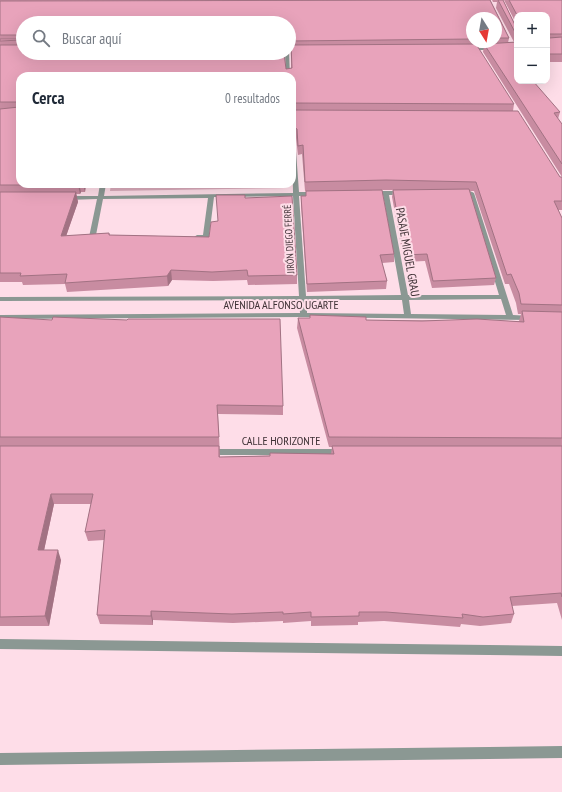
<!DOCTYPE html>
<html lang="es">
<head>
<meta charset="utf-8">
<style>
	:root { --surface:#fff; --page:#f2f2f3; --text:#1f2937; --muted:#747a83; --line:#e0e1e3 }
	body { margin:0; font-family:"PT Sans Narrow",sans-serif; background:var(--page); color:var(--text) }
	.controls { position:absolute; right:12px; top:12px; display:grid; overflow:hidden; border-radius:8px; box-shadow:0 4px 16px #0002 }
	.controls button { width:36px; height:36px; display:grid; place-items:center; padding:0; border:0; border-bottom:1px solid var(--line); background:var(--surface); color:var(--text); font:20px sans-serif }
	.compass { position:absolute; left:466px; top:12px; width:36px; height:36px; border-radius:50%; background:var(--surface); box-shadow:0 4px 16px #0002; rotate:169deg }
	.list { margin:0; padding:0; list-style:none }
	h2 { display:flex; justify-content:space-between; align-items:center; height:52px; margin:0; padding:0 16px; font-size:17px }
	h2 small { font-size:13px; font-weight:400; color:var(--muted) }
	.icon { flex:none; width:22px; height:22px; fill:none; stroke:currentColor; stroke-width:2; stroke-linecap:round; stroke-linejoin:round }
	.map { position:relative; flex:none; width:562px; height:792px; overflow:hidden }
	.search { position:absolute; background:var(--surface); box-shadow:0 4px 16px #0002; left:16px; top:16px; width:280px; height:44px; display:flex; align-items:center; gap:10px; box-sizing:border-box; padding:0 14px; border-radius:22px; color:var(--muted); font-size:15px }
	.panel { position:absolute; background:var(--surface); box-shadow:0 4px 16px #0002; left:16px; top:72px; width:280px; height:116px; border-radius:12px }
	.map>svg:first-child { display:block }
</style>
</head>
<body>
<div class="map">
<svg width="562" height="792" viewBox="0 0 562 792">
	<rect width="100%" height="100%" fill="#fedde8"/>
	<path fill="#d9aaba" d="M111 184H285V188L110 191Z"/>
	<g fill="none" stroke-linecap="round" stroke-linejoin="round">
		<path fill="#8b9893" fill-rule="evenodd" d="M562 746V758L0 765V753Z"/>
		<g fill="#8b9893" fill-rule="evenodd">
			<path d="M468 48H494L496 49 494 50H466V48Z"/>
			<path d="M289 52 290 76H286L285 53Z"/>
			<path d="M292 136 295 138 299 192H315L318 194 315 196H299L306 296 401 295 383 195 371 194 370 193 373 191H401L404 193 401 195H389L408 295H499L469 195H459L456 193C460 190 470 190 474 193L513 315 531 316 535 318 534 320 304 317 0 319V315L300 313 299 300 0 301V297L299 296 293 196 214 197 209 237C206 240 197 240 194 237L197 235H203L208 198 103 199 96 235 101 236V238C98 239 91 240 89 237L97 199 67 200 64 198 67 196H98L100 184H106L104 196 293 193ZM501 299 506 315 411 314 409 300ZM307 300H402L404 314 307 313Z"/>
			<path d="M209 449H341L344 450 345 452 344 454 341 455H209L206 454 205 452 206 450Z"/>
			<path d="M0 639 562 646V656L0 649Z"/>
		</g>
	</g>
	<g fill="#c88ca1" fill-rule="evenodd">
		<path d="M0 0H490L509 38 508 43 514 42 496 8 497 2H493L492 0H503L515 25H517V81L560 112 558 119 562 124V177L483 52 484 46H479L474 43 472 44 514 104 513 111 560 177H562V210H558L562 218V620L557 603 512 606 514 614 511 623 480 626 461 624 460 627 384 621 358 622V625L311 626V621L283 623V621L233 623 153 620V625L100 624 97 615 104 540 88 541 85 532 91 504H54L44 550 61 560 49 626H0V317L283 406V415L218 414 220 457 331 454 332 447H329L297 328 298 318H310V315L366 320 519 321 521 314H518L516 303 509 284H505L474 191H470L496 278 494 285 432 288 425 261 404 262 392 197 393 190H420H372L394 254V262L382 263 387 281 386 289 307 292 301 204V196H306V191H305L302 154 298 155 296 138 292 135V76H20V184H86L85 192H81L80 194H76L78 202 66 236 109 233 110 235 209 237 218 221 245 198 297 275V284L248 285 247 280 213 281 172 280 168 286 67 292 65 284 23 285 22 282H0ZM472 18H496V42H472ZM23 23H289V49H291V68L286 69Z"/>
		<path d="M504 0H562V62H547V15H517V25Z"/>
	</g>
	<g fill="#a27283">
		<path d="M79 184 81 192 80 194 78 185Z"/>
		<path d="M83 184H86L85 192Z"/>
		<path d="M76 192 78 202 63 245 61 236Z"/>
		<path d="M171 270 172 280 168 286 167 276Z"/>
		<path d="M51 494 54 504 42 560 38 550Z"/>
		<path d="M58 550 61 560 49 626 45 616Z"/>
		<path d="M151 611 153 620V625L151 616Z"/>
	</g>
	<g fill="#e8a3bb" stroke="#a27283">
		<path d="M490 0 509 38H496V18H472V39L289 41V23H23V53H284L286 69 292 68 291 45 476 44 514 104 292 103V76H20V184H79L78 185H0V109L19 107 18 102H0V45H21L23 44 21 40 0 41V39H21L23 38 21 35H0V1Z"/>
		<path d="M498 0H503L515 25H517V36Z"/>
		<path d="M509 0H562V34H548L549 38 562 37V54H547V15H517Z"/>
		<path d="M517 42V81H533L560 112 554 113 562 124V164L484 44Z"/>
		<path d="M292 110 518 111 560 177H562V201H554L562 218V305L521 304 519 293 511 274 507 275 476 182 386 180 305 182 303 145 298 146 297 129 292 126Z"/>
		<path d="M469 189 496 278 433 281 427 254 404 255 393 190Z"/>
		<path d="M382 190 394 254 380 255 387 281 307 284 301 196H306V191Z"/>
		<path d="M0 192H76L61 236 109 233V235L209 237 211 222 218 221 216 195H245V198L292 196 297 275 248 276 247 270 212 272 171 270 167 276 65 283 67 274 20 276 21 273H0Z"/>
		<path d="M522 311 562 312V438L329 437 298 318H310V315L366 317V320L422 321 477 319 524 322Z"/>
		<path d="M0 317 52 320 53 317 127 320 128 319H280L283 406 217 405 219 437H0Z"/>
		<path d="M0 446H219V457L270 456V453L334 454 332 446H562V597L561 593 510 597 514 614 483 617 462 614 463 618 386 612H359V616L311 617V612L283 614V612L232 614 151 611V616L97 615 105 530 85 532 93 494H51L38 550H58L45 616 0 617Z"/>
	</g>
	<g text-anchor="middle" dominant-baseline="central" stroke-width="4" stroke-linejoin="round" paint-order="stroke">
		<g font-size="10" fill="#3f3236" stroke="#fedde8">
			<text transform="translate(289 239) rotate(-93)">JIRÓN DIEGO FERRÉ</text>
		</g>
		<g font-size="12" fill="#3f3236" stroke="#fedde8">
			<text transform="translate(408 252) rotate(80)">PASAJE MIGUEL GRAU</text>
			<text x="281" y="304">AVENIDA ALFONSO UGARTE</text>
			<text x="281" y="440">CALLE HORIZONTE</text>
		</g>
	</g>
</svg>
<div class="controls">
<button>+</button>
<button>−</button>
</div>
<svg class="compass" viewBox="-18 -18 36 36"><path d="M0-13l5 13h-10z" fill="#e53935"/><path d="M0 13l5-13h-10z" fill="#747a83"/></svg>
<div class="search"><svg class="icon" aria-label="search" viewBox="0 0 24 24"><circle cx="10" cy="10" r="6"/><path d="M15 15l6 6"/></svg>Buscar aquí</div>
<section class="panel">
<h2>Cerca<small>0 resultados</small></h2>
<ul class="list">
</ul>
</section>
</div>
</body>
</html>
